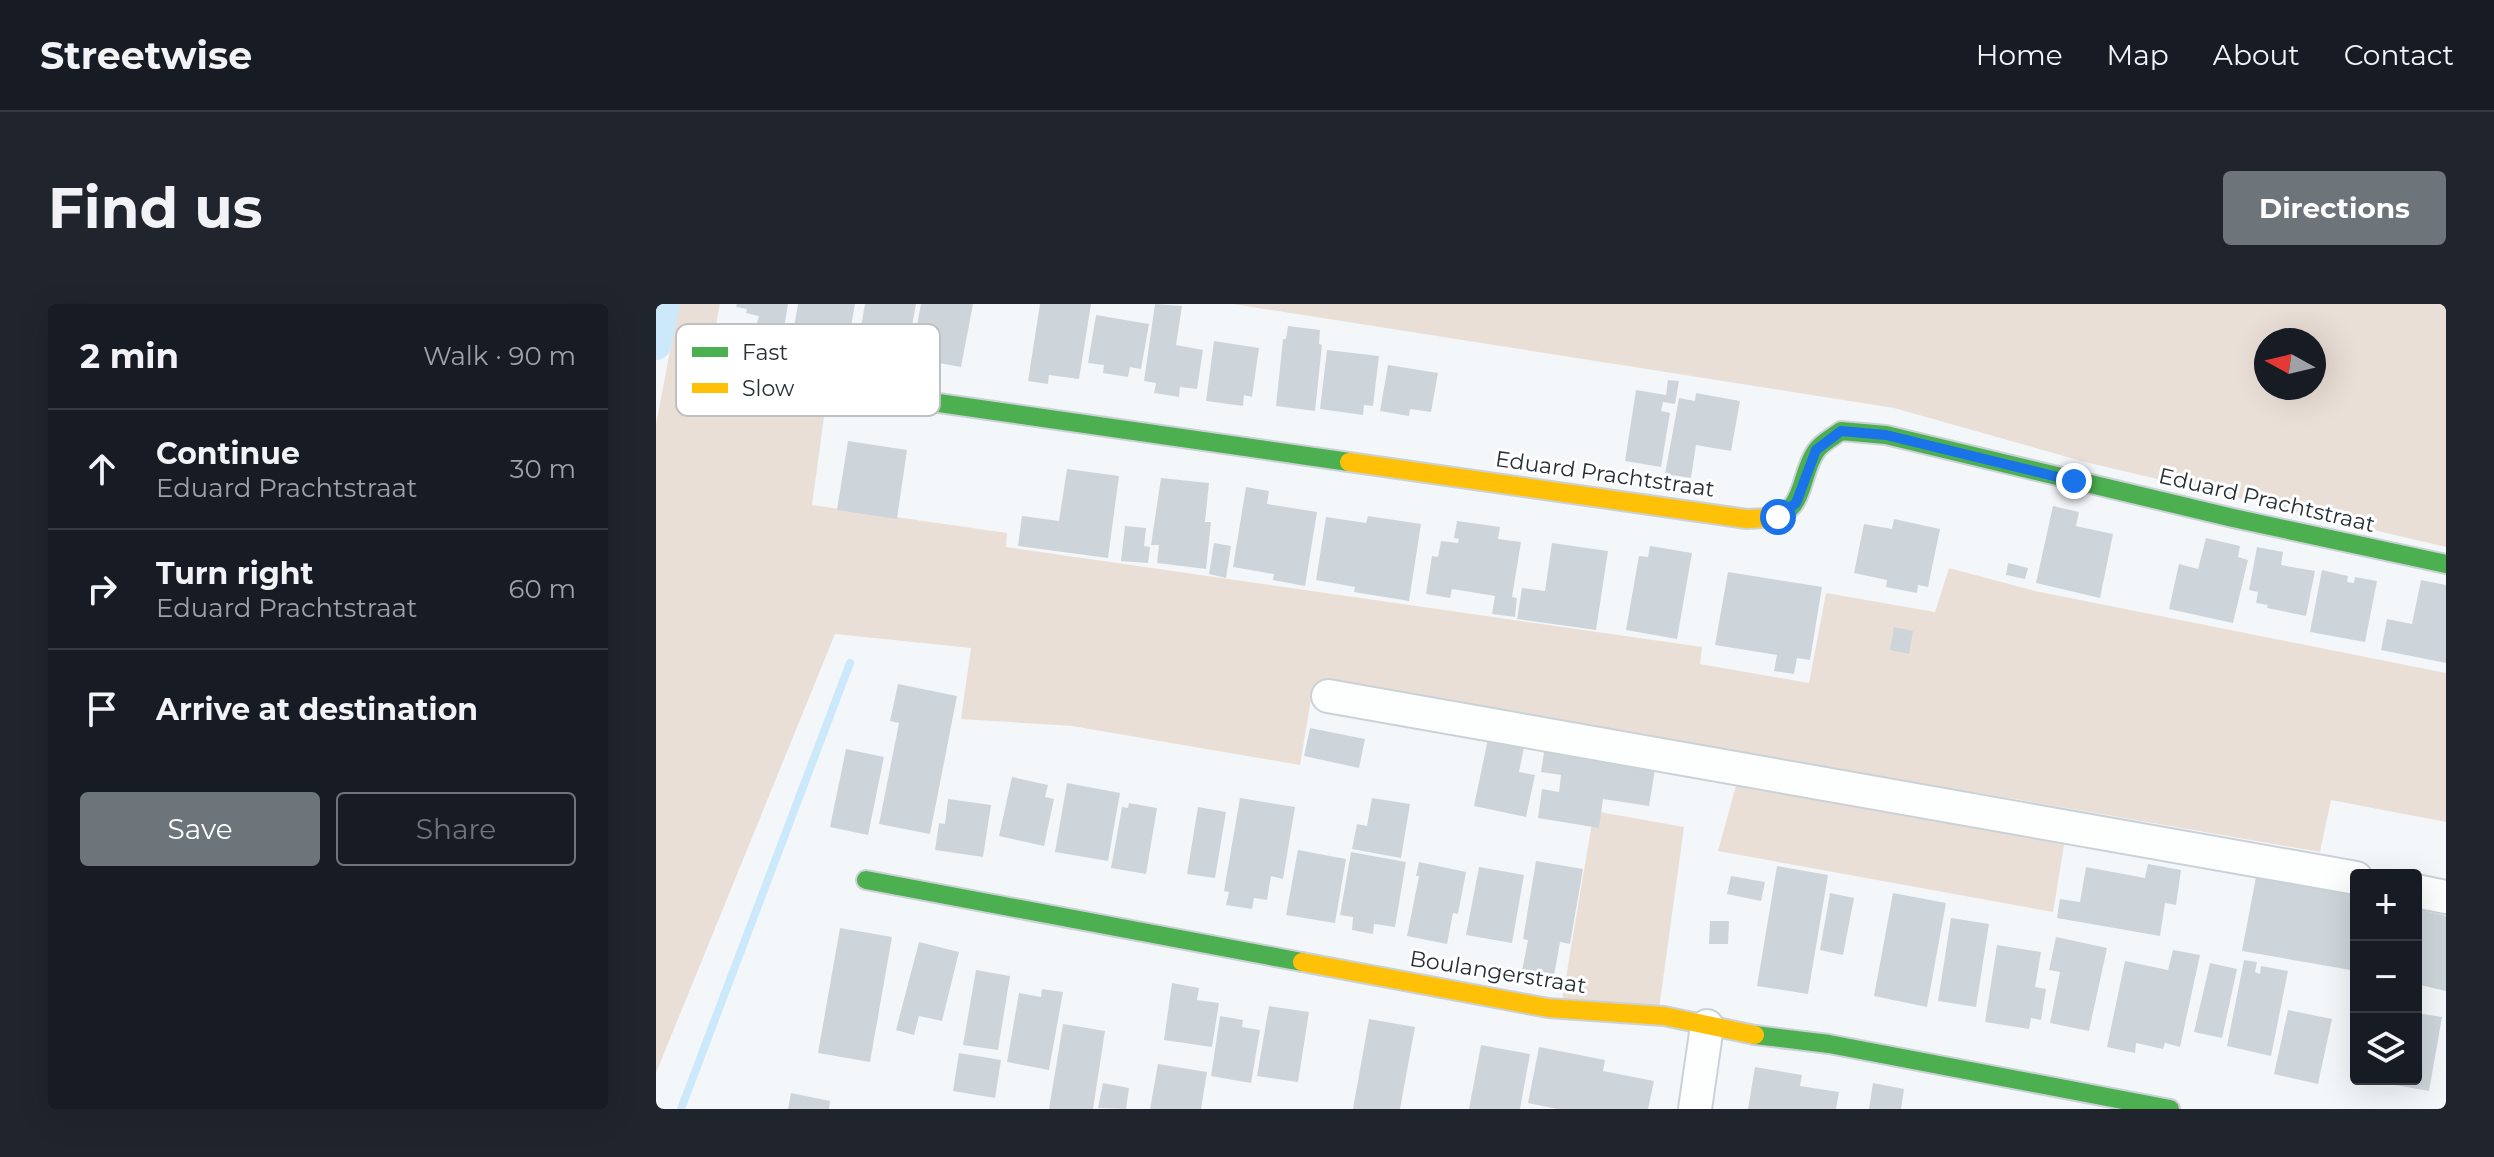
<!DOCTYPE html>
<html lang="en">
<head>
<meta charset="utf-8">
<style>
	:root { --surface:#171b24; --page:#20242c; --text:#f1f3f6; --muted:#9ea1a6; --line:#363941; --accent:#6d757b }
	body { margin:0; font-family:Montserrat,sans-serif; background:var(--page); color:var(--text) }
	.controls { position:absolute; right:24px; bottom:24px; display:grid; overflow:hidden; border-radius:8px; box-shadow:0 8px 32px #0002 }
	.controls button { width:72px; height:72px; display:grid; place-items:center; padding:0; border:0; border-bottom:2px solid var(--line); background:var(--surface); color:var(--text); font:40px sans-serif }
	.compass { position:absolute; left:1598px; top:24px; width:72px; height:72px; border-radius:50%; background:var(--surface); box-shadow:0 8px 32px #0002; rotate:278deg }
	.stop { position:absolute; width:24px; height:24px; margin:-18px; border:6px solid #1a73e8; border-radius:50%; background:#fff }
	.stop.end { background:#1a73e8; border-color:#fff; box-shadow:0 2px 8px #0008 }
	.list { margin:0; padding:0; list-style:none }
	h2 { display:flex; justify-content:space-between; align-items:center; height:104px; margin:0; padding:0 32px; font-size:34px }
	h2 small { font-size:26px; font-weight:400; color:var(--muted) }
	.list li { display:grid; grid-template-columns:52px 1fr auto; gap:24px; align-items:center; box-sizing:border-box; height:120px; padding:0 32px; border-top:2px solid var(--line) }
	.list b { display:block; font-size:30px; white-space:nowrap }
	.list p { margin:0; font-size:26px; white-space:nowrap; color:var(--muted) }
	.list em { font-size:26px; font-style:normal; color:var(--muted) }
	.actions { display:flex; gap:16px; padding:24px 32px }
	.actions a { flex:1; padding:18px 0; border:2px solid var(--accent); border-radius:8px; text-align:center; font-size:28px; color:var(--accent) }
	.actions .main { background:var(--accent); color:#fff }
	.icon { flex:none; width:44px; height:44px; fill:none; stroke:currentColor; stroke-width:2; stroke-linecap:round; stroke-linejoin:round }
	.map { position:relative; flex:none; width:1790px; height:805px; overflow:hidden; border-radius:8px }
	header { display:flex; align-items:center; gap:48px; box-sizing:border-box; height:112px; padding:0 40px; background:var(--surface); border-bottom:2px solid var(--line) }
	header strong { font-size:38px }
	nav { display:flex; gap:44px; margin-inline-start:auto; font-size:28px }
	.intro { display:flex; align-items:center; justify-content:space-between; box-sizing:border-box; height:192px; padding:0 48px }
	h1 { margin:0; font-size:56px }
	.button { padding:20px 36px; border-radius:8px; background:var(--accent); color:#fff; font-size:28px; font-weight:700 }
	main { display:flex; gap:48px; padding:0 48px }
	aside { flex:1; background:var(--surface); border-radius:8px; box-shadow:0 8px 32px #0002 }
	.map>svg:first-child { display:block }
</style>
</head>
<body>
<header>
<strong>Streetwise</strong>
<nav><a>Home</a><a>Map</a><a>About</a><a>Contact</a></nav>
</header>
<div class="intro"><h1>Find us</h1><a class="button">Directions</a></div>
<main>
<aside>
<h2>2 min<small>Walk · 90 m</small></h2>
<ul class="list">
<li><svg class="icon" aria-label="ahead" viewBox="0 0 24 24"><path d="M12 20V5M6 11l6-6 6 6"/></svg><div><b>Continue</b><p>Eduard Prachtstraat</p></div><em>30 m</em></li>
<li><svg class="icon" aria-label="right" viewBox="0 0 24 24"><path d="M7 20v-9h11M14 6l5 5-5 5"/></svg><div><b>Turn right</b><p>Eduard Prachtstraat</p></div><em>60 m</em></li>
<li><svg class="icon" aria-label="arrive" viewBox="0 0 24 24"><path d="M6 21V4h12l-3 4 3 4H6"/></svg><div><b>Arrive at destination</b></div></li>
</ul>
<div class="actions"><a class="main">Save</a><a>Share</a></div>
</aside>
<div class="map">
<svg width="1790" height="805" viewBox="0 0 1790 805">
	<rect width="100%" height="100%" fill="#f4f7fa"/>
	<g fill="#eadfd6" fill-rule="evenodd">
		<path d="M23 0H64L56 41 45 39 40 75 171 91 156 201 351 229 350 243 1046 343 1044 360 1153 379 1170 289 1279 308 1293 264 1379 287 1790 369V518L1675 496 1664 548 1353 494 657 383 644 461 416 422 305 415 315 344 179 330 0 769V120Z"/>
		<path d="M577 0H1790V243L1429 158 1238 104ZM1610 36H1658V84H1610Z"/>
		<path d="M1081 478 1410 529 1397 608 1062 547Z"/>
		<path d="M938 507 1028 523 1003 705 906 697Z"/>
	</g>
	<g fill="none" stroke-linecap="round" stroke-linejoin="round">
		<path stroke="#cce9fb" stroke-width="8" d="M25 805 194 359"/>
		<path stroke="#cce9fb" stroke-width="30" d="M0 41 9 0"/>
	</g>
	<g fill="#ced5da">
		<path d="M81 0H132L128 24 101 19 103 12 90 9 91 5 80 3Z"/>
		<path d="M142 0H199L188 61 165 56 168 40 136 34Z"/>
		<path d="M209 0H260L251 48 233 45 230 63 202 58 206 40 202 39Z"/>
		<path d="M265 0H317L305 63 255 54Z"/>
		<path d="M384 0H435L423 75 393 71 392 80 372 77Z"/>
		<path d="M499 0 526 2 520 41 547 46 541 85 524 83 523 93 498 89 500 79 488 77Z"/>
		<path d="M440 11 493 20 485 65 474 63 472 73 447 69 448 61 432 59Z"/>
		<path d="M632 22 664 26 663 40 666 41 659 107 620 102 627 35H630Z"/>
		<path d="M558 37 603 44 596 93 588 91 587 102 550 97Z"/>
		<path d="M671 46 723 52 717 102 708 101 707 111 664 105Z"/>
		<path d="M732 61 782 69 775 108 754 105 753 112 724 107Z"/>
		<path d="M1012 76 1023 77 1019 100 1007 98 1005 107 1014 109 1005 163 969 157 980 86 1010 91Z"/>
		<path d="M1040 89 1084 97 1075 147 1040 141 1035 174 1009 170 1023 94 1039 97Z"/>
		<path d="M192 137 251 146 241 215 181 206Z"/>
		<path d="M411 165 463 172 452 254 362 242 366 212 403 217Z"/>
		<path d="M505 174 553 179 549 218H555L550 265 501 259 503 241H495Z"/>
		<path d="M590 183 613 187 611 200 661 208 649 282 617 276 618 270 577 263Z"/>
		<path d="M1397 202 1423 208 1420 222 1457 230 1444 294 1380 279Z"/>
		<path d="M712 212 765 220 753 297 698 288 699 283 660 276 670 213 710 219Z"/>
		<path d="M1238 215 1284 225 1272 283 1262 281 1261 289 1230 283 1231 276 1198 269 1208 220 1236 225Z"/>
		<path d="M801 217 844 223 842 235 865 238 856 293 861 294 859 313 836 310 839 292 796 285 794 294 770 290 776 252 782 253 785 237 802 239 803 235 798 234Z"/>
		<path d="M469 222 490 224 488 242 494 243 492 259 465 257Z"/>
		<path d="M1550 234 1584 242 1582 253 1592 256 1577 319 1513 305 1523 260 1542 265Z"/>
		<path d="M558 239 575 242 570 274 553 270Z"/>
		<path d="M896 239 952 247 940 326 861 315 866 284 889 287Z"/>
		<path d="M994 242 1036 249 1021 335 970 326 983 252 992 253Z"/>
		<path d="M1601 243 1627 248 1625 261 1659 267 1650 312 1611 304 1612 301 1600 299 1602 288 1593 286Z"/>
		<path d="M1352 259 1372 264 1369 275 1350 271Z"/>
		<path d="M1666 266 1692 272 1691 278 1698 279 1699 273 1721 277 1709 338 1654 328Z"/>
		<path d="M1072 268 1166 283 1154 356 1141 354 1138 370 1118 367 1121 351 1059 341Z"/>
		<path d="M1765 276 1790 281V359L1725 346 1731 315 1756 320Z"/>
		<path d="M1238 323 1257 327 1253 350 1234 346Z"/>
		<path d="M242 380 301 392 274 530 223 520 243 419 234 417Z"/>
		<path d="M654 424 709 435 703 464 648 452Z"/>
		<path d="M833 430 869 438 863 468 879 471 870 513 818 502Z"/>
		<path d="M890 435 1001 453 993 502 947 495 943 524 882 514 886 485 903 488 905 471 885 468Z"/>
		<path d="M190 445 228 453 212 531 174 523Z"/>
		<path d="M356 473 392 481 389 493 398 495 388 542 343 532Z"/>
		<path d="M411 479 464 489 452 557 399 548Z"/>
		<path d="M584 494 639 503 627 575 615 572 611 596 598 594 596 605 570 601 573 588 568 587Z"/>
		<path d="M716 494 754 500 745 554 696 545 701 520 711 522Z"/>
		<path d="M292 495 335 501 327 553 279 546 283 519 289 520Z"/>
		<path d="M473 499 501 504 490 570 455 564 466 503 472 504Z"/>
		<path d="M542 503 570 508 559 574 531 570Z"/>
		<path d="M642 546 690 555 679 619 630 611Z"/>
		<path d="M695 548 750 558 739 623 718 620 717 630 696 626 697 613 684 611Z"/>
		<path d="M880 557 927 565 914 640 904 638 897 677 865 672 872 636 867 635Z"/>
		<path d="M763 558 810 568 802 610 797 609 791 640 751 632 763 572H760Z"/>
		<path d="M1492 560 1525 566 1520 601 1509 599 1504 632 1401 614 1404 595 1424 598 1430 563 1489 574Z"/>
		<path d="M1121 562 1172 571 1152 690 1101 682Z"/>
		<path d="M823 563 868 571 856 639 810 631Z"/>
		<path d="M1075 572 1109 578 1105 597 1071 590Z"/>
		<path d="M1600 573 1700 591V667L1586 647Z"/>
		<path d="M1174 589 1198 594 1187 651 1164 646Z"/>
		<path d="M1237 589 1290 599 1271 703 1218 692Z"/>
		<path d="M1760 605 1790 612V687L1760 680Z"/>
		<path d="M1295 614 1333 620 1320 703 1282 697Z"/>
		<path d="M1054 617H1073L1072 640H1053Z"/>
		<path d="M184 624 236 633 214 758 162 749Z"/>
		<path d="M1400 633 1451 644 1433 727 1394 719 1404 668 1393 666Z"/>
		<path d="M263 638 303 648 286 717 263 712 258 731 240 726Z"/>
		<path d="M1341 641 1385 648 1379 683 1390 685 1385 716 1375 714 1373 725 1329 718Z"/>
		<path d="M1517 646 1544 651 1524 743 1509 739 1507 745 1480 739 1479 749 1451 743 1469 657 1512 666Z"/>
		<path d="M1588 656 1601 658 1599 668 1604 670 1605 662 1632 667 1615 752 1571 742Z"/>
		<path d="M1554 659 1581 665 1566 734 1538 728Z"/>
		<path d="M320 666 354 672 342 746 307 741Z"/>
		<path d="M516 679 543 684 541 696 563 699 556 743 508 736Z"/>
		<path d="M386 685 407 688 393 766 351 758 363 689 385 693Z"/>
		<path d="M613 702 653 708 642 778 601 772Z"/>
		<path d="M1632 706 1676 715 1662 780 1618 770Z"/>
		<path d="M1760 709 1786 713 1773 787 1733 780 1734 775H1760Z"/>
		<path d="M564 712 587 716 586 723 604 726 595 779 555 772Z"/>
		<path d="M713 715 759 723 744 805H697Z"/>
		<path d="M407 720 449 727 437 805H393Z"/>
		<path d="M825 741 874 750 864 805H813Z"/>
		<path d="M883 743 949 756 947 767 998 777 992 805H901L872 799Z"/>
		<path d="M303 749 345 756 339 794 297 787Z"/>
		<path d="M502 760 551 768 545 805H494Z"/>
		<path d="M1099 763 1146 771 1144 782 1183 788 1180 805H1092Z"/>
		<path d="M447 779 473 784 470 805 442 804Z"/>
		<path d="M1217 779 1248 785 1245 805H1213Z"/>
		<path d="M135 789 174 797 173 805H132Z"/>
	</g>
	<g fill="none" stroke-linecap="round" stroke-linejoin="round">
		<g stroke="#cbd2d7" stroke-width="36">
			<g id="street">
				<path d="M672 392 1700 574"/>
				<path d="M1760 587 1790 593"/>
				<path d="M1039 805 1051 722"/>
			</g>
		</g>
		<g stroke="#cbd2d7" stroke-width="22">
			<g id="fast">
				<path d="M46 65 693 158"/>
				<path d="M1109 214C1151 211 1142 173 1160 147 1165 139 1177 133 1185 127L1230 131 1577 214 1790 260"/>
				<path d="M210 576 646 658"/>
				<path d="M1099 731 1173 740 1514 805"/>
			</g>
		</g>
		<g stroke="#cbd2d7" stroke-width="22">
			<g id="slow">
				<path d="M693 158 1091 215 1109 214"/>
				<path d="M646 658 892 704 1008 712 1099 731"/>
			</g>
		</g>
		<use href="#street" stroke="#fdfefe" stroke-width="32"/>
		<use href="#fast" stroke="#4caf50" stroke-width="18"/>
		<use href="#slow" stroke="#ffc107" stroke-width="18"/>
	</g>
	<g fill="none" stroke-linecap="round" stroke-linejoin="round">
		<path stroke="#1a73e8" stroke-width="10" d="M1122 213 1140 199 1160 146 1185 127 1230 131 1418 177"/>
	</g>
	<g text-anchor="middle" dominant-baseline="central" stroke-width="6" stroke-linejoin="round" paint-order="stroke">
		<g font-size="22" fill="#242f36" stroke="#fff">
			<text transform="translate(949 170) rotate(8)">Eduard Prachtstraat</text>
			<text transform="translate(1611 196) rotate(13)">Eduard Prachtstraat</text>
			<text transform="translate(842 668) rotate(9)">Boulangerstraat</text>
		</g>
	</g>
	<rect x="20" y="20" width="264" height="92" rx="12" fill="#fff" stroke="#bdc1c3" stroke-width="2"/>
	<rect x="36" y="43" width="36" height="10" fill="#4caf50"/>
	<rect x="36" y="79" width="36" height="10" fill="#ffc107"/>
	<g font-size="22" fill="#242f36">
		<text x="86" y="56">Fast</text>
		<text x="86" y="92">Slow</text>
	</g>
</svg>
<div class="controls">
<button>+</button>
<button>−</button>
<button><svg class="icon" aria-label="layers" viewBox="0 0 24 24"><path d="M12 4l9 5-9 5-9-5zM3 14l9 5 9-5"/></svg></button>
</div>
<svg class="compass" viewBox="-18 -18 36 36"><path d="M0-13l5 13h-10z" fill="#e53935"/><path d="M0 13l5-13h-10z" fill="#9ea1a6"/></svg>
<div class="stop" style="left:1122px;top:213px"></div>
<div class="stop end" style="left:1418px;top:177px"></div>
</div>
</main>
</body>
</html>
